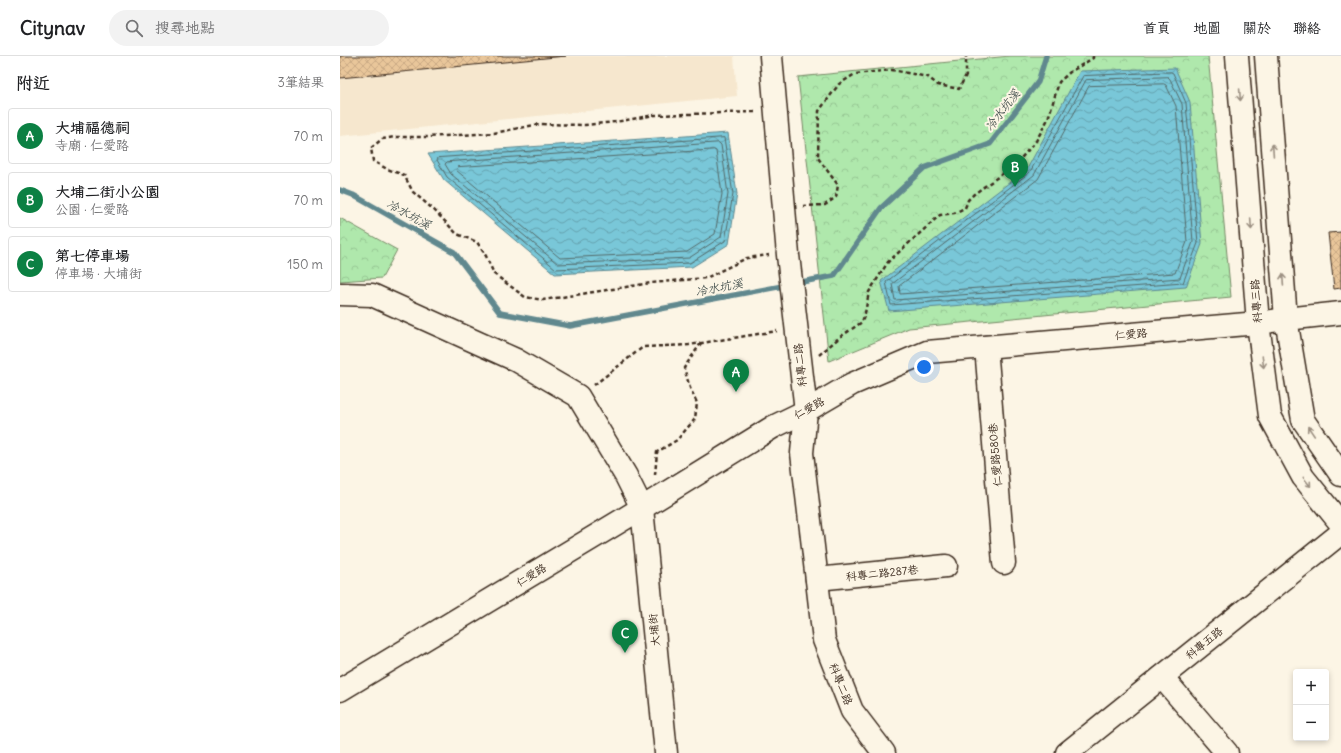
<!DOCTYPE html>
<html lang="zh-TW">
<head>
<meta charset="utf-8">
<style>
	:root { --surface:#fff; --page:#f2f2f2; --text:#202124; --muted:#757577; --line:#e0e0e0; --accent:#0b8043 }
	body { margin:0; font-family:Delius,"LXGW WenKai TC",sans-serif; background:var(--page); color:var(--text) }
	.controls { position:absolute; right:12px; bottom:12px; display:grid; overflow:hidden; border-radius:4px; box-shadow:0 2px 6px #0003 }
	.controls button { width:36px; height:36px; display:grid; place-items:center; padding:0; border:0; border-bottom:1px solid var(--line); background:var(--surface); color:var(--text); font:20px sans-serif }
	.you { position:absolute; left:584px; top:311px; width:14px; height:14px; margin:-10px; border:3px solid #fff; border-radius:50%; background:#1a73e8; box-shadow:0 0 0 6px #1a73e833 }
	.badge { display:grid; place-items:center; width:26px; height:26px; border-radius:50%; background:var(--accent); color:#fff; font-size:13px; font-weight:700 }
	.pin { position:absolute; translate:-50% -33px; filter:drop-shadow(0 1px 2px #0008) }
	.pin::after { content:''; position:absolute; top:21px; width:14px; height:12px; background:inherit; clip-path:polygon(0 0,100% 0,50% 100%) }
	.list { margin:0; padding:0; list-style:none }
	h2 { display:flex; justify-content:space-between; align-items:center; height:52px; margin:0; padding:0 16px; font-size:17px }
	h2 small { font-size:13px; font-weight:400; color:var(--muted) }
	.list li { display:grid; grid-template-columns:26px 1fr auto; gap:12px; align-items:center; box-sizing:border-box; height:56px; margin:0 8px 8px; padding:0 8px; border:1px solid var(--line); border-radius:4px }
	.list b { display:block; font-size:15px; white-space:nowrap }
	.list p { margin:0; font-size:13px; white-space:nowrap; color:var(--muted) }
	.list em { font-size:13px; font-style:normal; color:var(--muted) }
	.icon { flex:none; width:22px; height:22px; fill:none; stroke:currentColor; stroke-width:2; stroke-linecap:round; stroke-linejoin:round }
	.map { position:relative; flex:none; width:1001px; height:697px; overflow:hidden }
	header { display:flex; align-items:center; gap:24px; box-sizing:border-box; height:56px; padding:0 20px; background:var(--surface); border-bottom:1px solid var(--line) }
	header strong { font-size:19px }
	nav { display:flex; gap:22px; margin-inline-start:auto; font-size:14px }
	.search { width:280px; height:36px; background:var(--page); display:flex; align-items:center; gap:10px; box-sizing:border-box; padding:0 14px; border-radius:22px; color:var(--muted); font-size:15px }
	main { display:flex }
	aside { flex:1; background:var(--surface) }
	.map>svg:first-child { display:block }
</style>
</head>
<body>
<header>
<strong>Citynav</strong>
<div class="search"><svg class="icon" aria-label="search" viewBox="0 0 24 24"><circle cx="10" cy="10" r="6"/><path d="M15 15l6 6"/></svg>搜尋地點</div>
<nav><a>首頁</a><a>地圖</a><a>關於</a><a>聯絡</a></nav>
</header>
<main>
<aside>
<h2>附近<small>3筆結果</small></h2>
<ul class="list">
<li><span class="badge">A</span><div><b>大埔福德祠</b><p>寺廟 · 仁愛路</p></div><em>70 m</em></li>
<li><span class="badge">B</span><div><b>大埔二街小公園</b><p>公園 · 仁愛路</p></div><em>70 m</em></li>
<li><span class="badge">C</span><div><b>第七停車場</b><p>停車場 · 大埔街</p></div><em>150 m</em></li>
</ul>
</aside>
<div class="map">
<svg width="1001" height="697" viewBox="0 0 1001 697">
	<defs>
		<pattern id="park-crowns" width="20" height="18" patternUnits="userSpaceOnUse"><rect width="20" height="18" fill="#afe8ac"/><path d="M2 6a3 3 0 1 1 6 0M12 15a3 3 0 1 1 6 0" fill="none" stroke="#97c794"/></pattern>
		<pattern id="water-waves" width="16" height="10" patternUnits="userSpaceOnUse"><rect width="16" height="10" fill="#79c7d8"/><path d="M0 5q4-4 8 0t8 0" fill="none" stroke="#64a2af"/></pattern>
		<pattern id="building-cross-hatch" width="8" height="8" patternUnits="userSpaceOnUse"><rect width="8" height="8" fill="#e9c69a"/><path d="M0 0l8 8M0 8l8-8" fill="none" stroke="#c9aa84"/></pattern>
	</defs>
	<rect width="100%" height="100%" fill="#fcf5e5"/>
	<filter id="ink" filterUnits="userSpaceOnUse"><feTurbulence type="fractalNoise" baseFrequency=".025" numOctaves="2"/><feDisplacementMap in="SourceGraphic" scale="8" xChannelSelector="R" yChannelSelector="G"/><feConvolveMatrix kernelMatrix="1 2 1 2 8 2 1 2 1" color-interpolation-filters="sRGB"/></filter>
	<g filter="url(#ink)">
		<path fill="#f6e7ce" d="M0 0H394L397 40 0 80Z"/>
		<g fill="url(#park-crowns)" stroke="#758965">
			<path d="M670 0H868L891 241 569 272 489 305 458 21Z"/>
			<path d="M0 162 57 194 42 222 0 225Z"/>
		</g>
		<g fill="url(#water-waves)" stroke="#60888e">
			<path d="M835 12 850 46 862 188 846 231 549 255 541 225 687 113 740 15Z"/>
			<path d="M388 77 397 138 389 188 352 211 215 218 104 124 88 98Z"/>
		</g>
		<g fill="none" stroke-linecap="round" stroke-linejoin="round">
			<g stroke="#546968" stroke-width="1">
				<path d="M831 16 833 17 846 47 858 187 843 227 551 249 546 226 690 116 743 20Z"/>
				<path d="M828 21 830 23 842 48 853 186 840 222 555 244 552 228 694 119 746 24Z"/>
				<path d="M824 28 826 29 836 50 847 186 835 217 560 238 559 230 698 123 749 30Z"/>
				<path d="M384 82 393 138 385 185 350 207 216 213 107 121 97 104 98 102Z"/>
				<path d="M379 87 381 89 388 138 381 181 349 202 218 208 111 118 105 108 107 106Z"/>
				<path d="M374 94 376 95 382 138 375 178 347 196 220 202 116 114 118 111Z"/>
			</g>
			<g stroke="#60888e" stroke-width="5.5">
				<path d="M0 134 13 139 114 196 160 257 230 270 448 229"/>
				<path d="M456 227 494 220 541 152 584 112 650 88 698 26 706 0"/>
			</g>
		</g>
		<g fill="url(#building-cross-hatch)" stroke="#3b2a1e">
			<path d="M0 0H226L0 22Z"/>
			<path d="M1001 176V232L994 233 988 177Z"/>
		</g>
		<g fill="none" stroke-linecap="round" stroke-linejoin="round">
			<g stroke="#3b2a1e" stroke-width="25">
				<g id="minor">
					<path d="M431 0 448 199 466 355 462 397 484 584 512 655 544 697"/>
					<path d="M897 0 918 267 930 360 963 421 1001 468"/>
					<path d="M926 0 946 263 963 364 1001 419"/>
					<path d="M0 238 32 239 176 304 238 340 286 420 302 452 326 697"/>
					<path d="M646 291 664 507"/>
					<path d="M477 523 606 510"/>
					<path d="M822 621 887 697"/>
					<path d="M0 634 302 452 433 371 466 355 512 328 587 296 918 267 946 263 1001 257"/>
					<path d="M727 697 1001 477"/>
				</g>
			</g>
			<g stroke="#3b2a1e" stroke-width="2.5" stroke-dasharray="4 3" stroke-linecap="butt">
				<path d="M415 56 315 59 275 66 245 69 200 68 154 77 87 81H55L42 83 31 92 33 105 47 113 64 119 73 136 94 154 117 178 137 186 146 200 154 218 185 241 203 244 311 227 366 222 407 202 429 199"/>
				<path d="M463 150 485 149 496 141 498 129 478 102 479 55 499 28 515 18 552 14 588 21 598 29 619 33 626 19V0"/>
				<path d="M479 299 500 281 522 266 525 257 529 236 548 206 600 159 614 157 625 152 628 144 634 138 676 108 696 85 708 63 719 26 730 16 753 2V0"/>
				<path d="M254 329 303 291 349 289 437 275"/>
				<path d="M315 419 317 396 337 384 355 363 357 347 350 332 344 312 361 287"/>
			</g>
			<use href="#minor" stroke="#fcf5e5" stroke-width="22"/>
		</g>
		<defs><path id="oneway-shaft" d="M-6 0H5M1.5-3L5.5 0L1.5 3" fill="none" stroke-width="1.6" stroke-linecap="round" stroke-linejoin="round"/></defs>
		<g stroke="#9c9082">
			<use href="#oneway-shaft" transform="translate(900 39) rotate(86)"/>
			<use href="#oneway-shaft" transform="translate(933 94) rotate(-94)"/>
			<use href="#oneway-shaft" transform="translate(911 168) rotate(86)"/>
			<use href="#oneway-shaft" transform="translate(943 224) rotate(-94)"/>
			<use href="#oneway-shaft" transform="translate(923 306) rotate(83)"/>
			<use href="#oneway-shaft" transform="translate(971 375) rotate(-124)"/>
			<use href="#oneway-shaft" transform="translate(967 426) rotate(51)"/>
		</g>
	</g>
	<g text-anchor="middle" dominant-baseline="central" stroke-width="4" stroke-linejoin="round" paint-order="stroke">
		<g font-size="11" fill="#3b2a1e" stroke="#fcf5e5">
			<text transform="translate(916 245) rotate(-94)">科專三路</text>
			<text transform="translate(791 278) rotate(-5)">仁愛路</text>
			<text transform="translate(460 309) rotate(-96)">科專二路</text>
			<text transform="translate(469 352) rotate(-29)">仁愛路</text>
			<text transform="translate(655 399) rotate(-95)">仁愛路580巷</text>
			<text transform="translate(542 517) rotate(-6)">科專二路287巷</text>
			<text transform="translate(191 519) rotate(-31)">仁愛路</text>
			<text transform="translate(314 574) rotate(-96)">大埔街</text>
			<text transform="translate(864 587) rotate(-39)">科專五路</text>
			<text transform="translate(501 628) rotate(68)">科專二路</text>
		</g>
		<g font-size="12" font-style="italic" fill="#4e5956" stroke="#fcf5e5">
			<text transform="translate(662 54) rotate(-52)">冷水坑溪</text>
			<text transform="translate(69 158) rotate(29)">冷水坑溪</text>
			<text transform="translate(379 231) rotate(-11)">冷水坑溪</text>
		</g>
	</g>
</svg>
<div class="controls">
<button>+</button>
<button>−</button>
</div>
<div class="you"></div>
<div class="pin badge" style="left:396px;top:336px">A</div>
<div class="pin badge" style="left:675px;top:131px">B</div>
<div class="pin badge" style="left:285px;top:597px">C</div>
</div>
</main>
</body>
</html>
